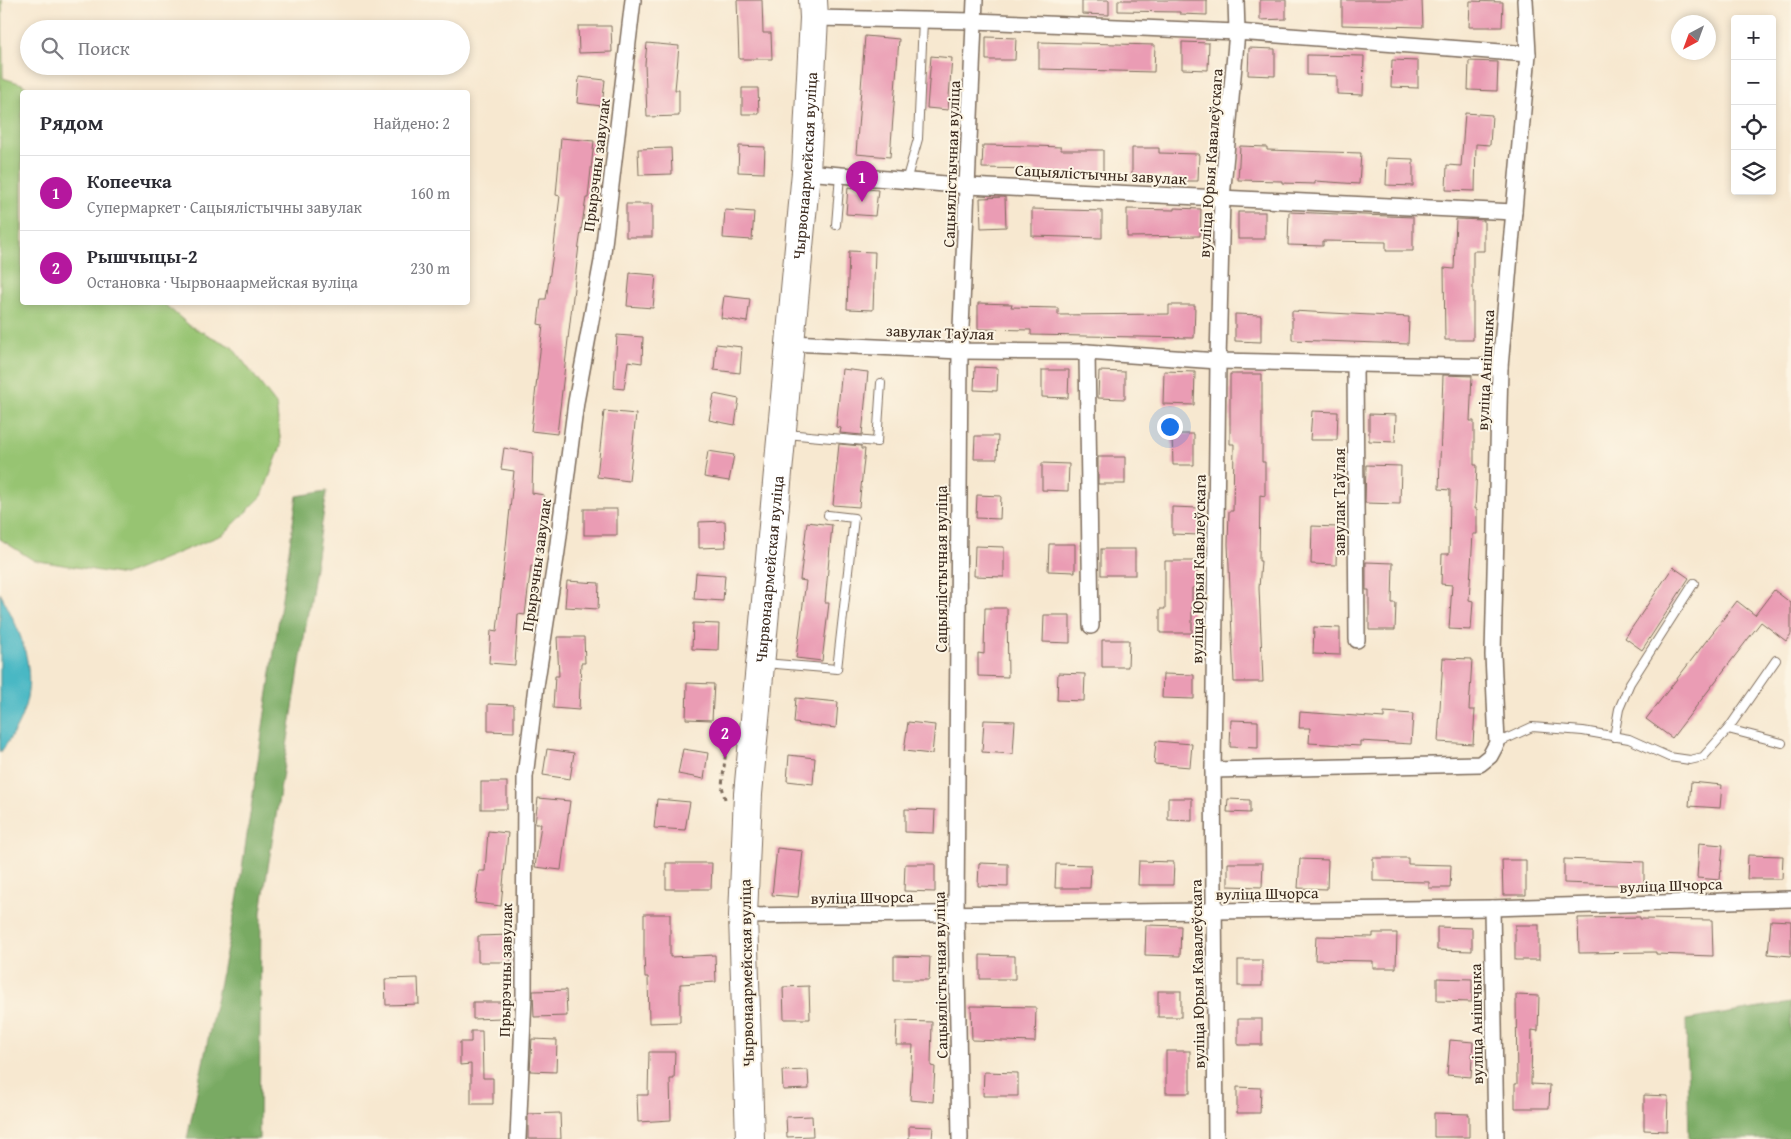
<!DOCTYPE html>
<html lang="ru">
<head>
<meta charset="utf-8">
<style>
	:root { --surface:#fff; --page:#f2f2f3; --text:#2b2b33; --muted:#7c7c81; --line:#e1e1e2; --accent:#b5179e }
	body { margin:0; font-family:"Gentium Book Plus",serif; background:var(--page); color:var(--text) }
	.controls { position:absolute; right:15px; top:15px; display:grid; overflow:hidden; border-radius:5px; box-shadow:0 2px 8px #0003 }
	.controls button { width:45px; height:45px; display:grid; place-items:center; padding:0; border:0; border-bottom:1px solid var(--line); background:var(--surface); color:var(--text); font:25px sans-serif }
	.compass { position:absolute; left:1671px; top:15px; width:45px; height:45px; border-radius:50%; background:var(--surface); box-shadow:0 2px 8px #0003; rotate:221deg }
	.you { position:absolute; left:1169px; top:426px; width:18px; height:18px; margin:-12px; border:4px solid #fff; border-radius:50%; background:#1a73e8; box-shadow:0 0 0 8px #1a73e833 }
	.badge { display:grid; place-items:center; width:32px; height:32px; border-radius:50%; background:var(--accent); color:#fff; font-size:16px; font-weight:700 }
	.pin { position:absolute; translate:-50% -41px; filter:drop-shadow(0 1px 2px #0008) }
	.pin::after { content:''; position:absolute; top:26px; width:18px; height:15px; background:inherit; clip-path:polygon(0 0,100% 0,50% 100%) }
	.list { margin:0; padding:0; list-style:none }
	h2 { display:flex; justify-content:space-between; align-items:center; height:65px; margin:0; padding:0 20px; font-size:21px }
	h2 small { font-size:16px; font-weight:400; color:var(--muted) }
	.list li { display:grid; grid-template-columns:32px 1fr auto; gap:15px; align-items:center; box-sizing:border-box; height:75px; padding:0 20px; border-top:1px solid var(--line) }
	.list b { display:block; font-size:19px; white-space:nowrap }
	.list p { margin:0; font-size:16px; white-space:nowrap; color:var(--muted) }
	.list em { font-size:16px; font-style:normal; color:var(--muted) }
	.icon { flex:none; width:28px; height:28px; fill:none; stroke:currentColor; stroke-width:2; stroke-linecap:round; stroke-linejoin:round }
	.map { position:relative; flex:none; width:1791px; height:1139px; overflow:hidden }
	.search { position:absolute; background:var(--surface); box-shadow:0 2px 8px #0003; left:20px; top:20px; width:450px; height:55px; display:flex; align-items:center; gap:12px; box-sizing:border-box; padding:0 18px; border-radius:28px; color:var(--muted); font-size:19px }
	.panel { position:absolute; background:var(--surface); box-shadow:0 2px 8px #0003; left:20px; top:90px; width:450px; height:215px; border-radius:5px }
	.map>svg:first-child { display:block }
</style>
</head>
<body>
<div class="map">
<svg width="1791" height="1139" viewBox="0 0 1791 1139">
	<rect width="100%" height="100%" fill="#fcf5e5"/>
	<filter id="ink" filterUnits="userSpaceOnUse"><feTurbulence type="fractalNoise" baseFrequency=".02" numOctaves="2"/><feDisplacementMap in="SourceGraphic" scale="10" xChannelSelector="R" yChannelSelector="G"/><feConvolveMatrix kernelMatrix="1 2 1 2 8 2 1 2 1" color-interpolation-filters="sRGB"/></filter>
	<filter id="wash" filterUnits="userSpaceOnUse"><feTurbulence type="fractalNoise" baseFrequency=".0096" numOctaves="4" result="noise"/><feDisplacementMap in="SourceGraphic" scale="20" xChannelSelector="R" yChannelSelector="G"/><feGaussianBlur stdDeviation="1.12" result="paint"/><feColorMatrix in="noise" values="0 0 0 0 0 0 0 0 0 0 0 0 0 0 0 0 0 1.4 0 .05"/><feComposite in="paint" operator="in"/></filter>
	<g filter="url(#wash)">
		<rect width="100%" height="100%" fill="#f7e8d0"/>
		<path fill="#97c472" stroke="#697748" d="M0 0H2L3 78 22 84 32 92H22V302L163 303 190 326 232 347 276 404 281 446 262 496 224 534 124 575 33 560 0 539Z"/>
		<g fill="#79aa64" stroke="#5a6a41">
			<path d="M327 491 261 912 259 1139H187L238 896 297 496Z"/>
			<path d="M1791 1003V1139H1689L1686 1020Z"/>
		</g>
		<path fill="#4ab8c4" stroke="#427171" d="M0 593C32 651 44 696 0 753Z"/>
		<g id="blocks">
			<g fill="#ea9cb4">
				<path d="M737 0H762L763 33H771L772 59H739Z"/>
				<path d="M1082 0H1109V15L1082 14Z"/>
				<path d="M1118 0H1207V15L1180 14V12L1118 11Z"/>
				<path d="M1260 0H1286V19L1260 20Z"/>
				<path d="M1342 0H1422L1423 27 1342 25Z"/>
				<path d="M1470 1 1503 2 1502 27H1469Z"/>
				<path d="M578 26H611L612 52 579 53Z"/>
				<path d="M865 36 899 39 890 157 856 154Z"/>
				<path d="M986 37 1016 38 1015 60H986Z"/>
				<path d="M1039 42 1155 45 1154 72 1039 69Z"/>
				<path d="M1182 42 1209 43 1208 70 1182 69Z"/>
				<path d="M647 43 679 46 675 90H679V116L647 117 645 64Z"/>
				<path d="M1249 48 1275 49V76L1248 75Z"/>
				<path d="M1307 55 1364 56 1363 95 1337 94V76L1307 75Z"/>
				<path d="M931 56 952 58 948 110 927 108Z"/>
				<path d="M1392 60 1418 61V88L1391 87Z"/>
				<path d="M1469 61 1498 62 1497 91 1468 90Z"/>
				<path d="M579 77 605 80 602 106 577 103Z"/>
				<path d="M742 88H758L759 114H742Z"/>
				<path d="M1465 113 1492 115 1490 145 1476 144 1475 191 1446 190 1447 165 1461 166Z"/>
				<path d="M561 138 594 141 588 198H586L579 245 557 434 531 431 543 325 538 324 541 299H546L553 254 560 196 556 195Z"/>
				<path d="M983 145 1035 146 1061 147V150H1103V177L1034 172V169L982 168Z"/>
				<path d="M739 146 765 147 764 173 738 172Z"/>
				<path d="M1240 146 1267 147V150L1361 153 1359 184 1315 181V184L1282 183V181L1238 180Z"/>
				<path d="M671 148 672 174 639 175 638 149Z"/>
				<path d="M1132 148H1159V153L1199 154 1198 181H1172V176L1132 175Z"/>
				<path d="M1387 158 1413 159V186L1386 185Z"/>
				<path d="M848 187 878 190 875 216 846 214Z"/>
				<path d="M1005 197 1006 227 981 228 980 198Z"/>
				<rect x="626" y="204" width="26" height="33"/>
				<path d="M1174 208 1201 209 1200 236 1127 237V209L1174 210Z"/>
				<path d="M1032 209 1102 211V238L1032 236Z"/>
				<path d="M725 210 754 212 752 240 723 238Z"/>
				<rect x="1238" y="212" width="27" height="27"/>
				<path d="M1289 212 1413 217V251H1386V242L1323 241V246L1288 245Z"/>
				<path d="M1456 219 1484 220V251H1473V340H1445L1444 268 1454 269Z"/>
				<path d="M849 251 875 252 873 310 847 309Z"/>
				<path d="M630 273 656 275 653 308 627 306Z"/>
				<path d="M724 296 750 299 747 322 721 318Z"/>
				<path d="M978 303 1012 304 1011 307 1058 308V315L1169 314V305H1195L1194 338 1031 335V330L978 329Z"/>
				<path d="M1292 311 1409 317 1408 344 1292 340Z"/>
				<path d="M1235 314 1261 315V342L1235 341Z"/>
				<path d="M617 335 643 337 642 363 628 361 624 389 614 388Z"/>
				<path d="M716 344 742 347 740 373 714 370Z"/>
				<path d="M975 367 998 368 997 391 974 390Z"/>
				<path d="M842 369 868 372 862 435 840 433 841 428 836 427Z"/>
				<path d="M1042 370H1069L1068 398 1042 397Z"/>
				<path d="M1099 371 1125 372V399L1098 398Z"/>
				<path d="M1164 371 1195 372 1194 405 1163 404Z"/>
				<path d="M1230 374H1262V462H1265V496L1260 495 1259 561H1261L1259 588 1263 682H1234L1228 544 1229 511H1233L1234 444H1230Z"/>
				<path d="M1443 375 1472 376 1470 421H1474V465H1477L1475 509H1477V534H1473L1469 600 1473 601 1471 630 1449 629 1452 585 1441 584 1442 554H1449L1450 490 1439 489Z"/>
				<path d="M714 394 739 399 735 425 709 420Z"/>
				<path d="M604 411 636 414 629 481 597 477Z"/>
				<path d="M1312 411 1338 412 1337 440H1310Z"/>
				<path d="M1369 414 1396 415 1395 442 1369 441Z"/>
				<path d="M1172 434H1194V465H1173Z"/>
				<path d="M975 436H998L997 459H974Z"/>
				<path d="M839 444 861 446V449H865L859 507 833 505Z"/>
				<path d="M504 448 533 453 532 493 544 495 536 567 531 566 525 615 518 614 515 665 489 663 491 630 497 631 514 471 501 469Z"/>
				<path d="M708 451 734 455 729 481 704 477Z"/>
				<rect x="1098" y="457" width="27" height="27"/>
				<path d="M1042 463 1069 464 1068 491 1042 490Z"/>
				<path d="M1366 465 1401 466 1400 504 1365 503Z"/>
				<path d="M977 495 1001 496 1000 519 976 518Z"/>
				<path d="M1172 507 1199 508V535L1172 534Z"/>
				<rect x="584" y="509" width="33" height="26"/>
				<path d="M725 521 726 547 699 548V522Z"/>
				<path d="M807 522 832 525 825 603H829L822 661 796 658 806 581 800 580Z"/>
				<path d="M1312 526 1337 527 1336 565 1311 564Z"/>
				<path d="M1049 544H1075V572L1048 571Z"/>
				<path d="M975 546 1004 547V577L974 576Z"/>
				<rect x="1101" y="549" width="34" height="26"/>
				<path d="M1165 561H1197V588H1192V633H1160V609H1165Z"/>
				<path d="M1366 562 1393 563 1392 603H1396L1395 630H1369V590H1366Z"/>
				<path d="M1673 567 1689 578 1642 650 1625 638Z"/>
				<path d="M696 573 725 575 723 601 694 599Z"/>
				<path d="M567 581 599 583 598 609 565 607Z"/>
				<path d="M1774 590 1791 603V634L1786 641 1761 622 1672 738 1646 719 1737 601 1755 615Z"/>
				<path d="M985 608H1007L1008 677 978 676V653L984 654Z"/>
				<path d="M1044 615H1070V643L1043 642Z"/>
				<path d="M693 623 719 624 718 650 692 649Z"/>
				<path d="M1314 627 1340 628V655L1313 654Z"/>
				<path d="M557 637H584L585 663H581L579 710 553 708 555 676H559Z"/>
				<path d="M1102 640H1129L1128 667H1102Z"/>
				<path d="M1443 658 1472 659 1469 710H1475L1473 744 1438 742Z"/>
				<path d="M1058 673 1085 674 1084 701 1057 700Z"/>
				<path d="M1163 674 1194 675V699L1162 698Z"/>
				<path d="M687 683 714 684 712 720 686 719Z"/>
				<path d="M796 698 838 702 836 728 794 723Z"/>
				<path d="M488 704 514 705V732L488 731Z"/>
				<path d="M1300 712 1384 718V712L1413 714 1411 744 1360 741V746L1309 743 1310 728H1299Z"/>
				<path d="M984 720 1015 721 1013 754 982 752Z"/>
				<path d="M1231 720 1258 721V748L1230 747Z"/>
				<path d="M908 722 935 725 932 754 904 751Z"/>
				<path d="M1156 741 1192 744 1190 767 1154 764Z"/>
				<path d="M547 749 574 753 570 779 543 775Z"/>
				<path d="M683 749 708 753 704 779 678 774Z"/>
				<path d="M789 755 815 758 813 784 787 781Z"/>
				<rect x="481" y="782" width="26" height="27"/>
				<path d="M1691 782 1722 785 1720 808 1689 806Z"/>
				<path d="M538 798 570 801 561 870 535 867 541 824H535Z"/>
				<path d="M1168 798H1192V821L1168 820Z"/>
				<path d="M657 799 690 802 685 830 654 828Z"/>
				<path d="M1228 799 1250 800V813L1227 812Z"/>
				<path d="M905 809 935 810 934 833 905 832Z"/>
				<path d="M488 831 508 833 501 906 475 903 479 871H485Z"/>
				<path d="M1699 843 1723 845 1720 880 1697 878Z"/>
				<path d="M777 848 803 851 798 897 772 895Z"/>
				<path d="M1748 855 1783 856 1782 879H1747Z"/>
				<path d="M1373 858H1408V864L1451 865 1450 888H1429V882L1373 881Z"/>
				<path d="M1300 859 1328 860 1327 889 1298 888Z"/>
				<path d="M1564 859 1644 862V886L1564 883Z"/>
				<path d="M1502 860H1526V895H1503Z"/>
				<path d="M1139 861 1174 862 1173 885H1138Z"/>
				<path d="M666 863H712L711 889H666Z"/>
				<path d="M979 863 1008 864V887L978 886Z"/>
				<path d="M1228 863H1263L1262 887 1228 886Z"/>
				<path d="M905 864H935V892L904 891Z"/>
				<path d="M1056 864 1091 865 1090 888H1055Z"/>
				<path d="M644 914H670V957L715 955 716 982 680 984V1022L649 1023 648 977H645L644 954Z"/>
				<path d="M1640 917V919L1712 920 1713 956 1656 954V952L1579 953 1578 918Z"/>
				<path d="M1771 920 1791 921V956L1768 954Z"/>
				<path d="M1146 925 1181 926 1180 956 1145 955Z"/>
				<rect x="1515" y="925" width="24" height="35"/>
				<path d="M1437 927 1472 928V951L1437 950Z"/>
				<path d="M1373 933H1397L1396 968H1373V961L1315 960 1316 936 1373 937Z"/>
				<path d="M510 935 511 962H478V936Z"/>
				<path d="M980 955 1015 956V979H980Z"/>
				<path d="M894 956 930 957 929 980H894Z"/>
				<rect x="1238" y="960" width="24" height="26"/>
				<path d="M418 978 419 1004 386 1005 385 979Z"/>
				<path d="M1437 978 1472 979V1002L1437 1001Z"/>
				<path d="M809 986 810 1019H784L783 987Z"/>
				<path d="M566 990 567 1016 534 1017 533 991Z"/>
				<rect x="1158" y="991" width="23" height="26"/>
				<path d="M1516 995 1539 996 1538 1031 1532 1030 1531 1084 1550 1085 1549 1108H1515V1084H1517Z"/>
				<path d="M473 1002H501V1018L473 1019Z"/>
				<path d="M971 1006 1036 1007 1035 1042 972 1040Z"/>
				<rect x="1238" y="1019" width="24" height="26"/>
				<path d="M897 1021 932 1022 931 1066 935 1067 933 1102 910 1100 913 1045H896Z"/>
				<path d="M471 1031H482L483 1078H493V1104H471V1064L460 1065V1042H471Z"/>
				<path d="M532 1039 557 1040 556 1072 530 1071Z"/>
				<path d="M1450 1040 1473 1042 1471 1077 1447 1075Z"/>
				<rect x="1166" y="1051" width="24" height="42"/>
				<path d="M649 1052H675L674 1079H670L671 1120 638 1122 637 1095H648Z"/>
				<path d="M808 1070 809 1089 783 1090 782 1071Z"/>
				<path d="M984 1072 1018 1073V1096H983Z"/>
				<path d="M1237 1087 1261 1088 1260 1113H1237Z"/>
				<path d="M1644 1095 1668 1096 1667 1131 1644 1130Z"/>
				<path d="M560 1113 561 1139H528V1114Z"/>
				<path d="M1434 1113 1469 1114V1137H1434Z"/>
				<path d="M812 1116 813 1136 787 1137 786 1117Z"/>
				<path d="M909 1126 933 1127 932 1139H909Z"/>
			</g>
		</g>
	</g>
	<g filter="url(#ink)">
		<use href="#blocks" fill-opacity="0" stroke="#7d6c5c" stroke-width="1"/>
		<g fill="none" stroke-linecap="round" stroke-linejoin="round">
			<g stroke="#7d6c5c" stroke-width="10">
				<g id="lane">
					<path d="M906 181 918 139 923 20"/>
					<path d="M836 225 840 175"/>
					<path d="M786 434 877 442 881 383"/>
					<path d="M764 663 837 669 854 518 828 515"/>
					<path d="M1728 729 1776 660"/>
					<path d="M1614 737 1619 709 1630 683 1694 583"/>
					<path d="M1497 743 1532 727 1583 731 1629 739 1669 757 1690 760 1703 757 1728 729 1782 743"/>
				</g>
			</g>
			<g stroke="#7d6c5c" stroke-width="18">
				<g id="street">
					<path d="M814 18 974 21 1237 32 1528 54"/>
					<path d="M806 172 968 186 1514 212"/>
					<path d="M791 343 960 351 1087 352 1218 361 1500 367"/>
					<path d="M1087 352 1091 626"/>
					<path d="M1355 364 1357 640"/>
					<path d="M1213 770 1480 764 1490 756 1497 743 1493 655 1500 367 1528 54 1525 0"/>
					<path d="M1492 908 1496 1139"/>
					<path d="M743 916 1492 908 1791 899"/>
					<path d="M518 1139 524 995 525 777 536 686 557 551 576 402 602 261 633 0"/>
					<path d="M960 1139 956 914 960 351 975 0"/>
					<path d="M1216 1139 1213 770 1218 361 1222 198 1237 32 1236 0"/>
				</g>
			</g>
			<g stroke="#7d6c5c" stroke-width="30">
				<g id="highway">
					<path id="s1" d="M750 1139 743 916 748 794 806 172 814 18 813 0"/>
				</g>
			</g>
			<path stroke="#7d6c5c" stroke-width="3" stroke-dasharray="4 4" stroke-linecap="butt" d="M725 799 722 786 728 731 732 725"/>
			<use href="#lane" stroke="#fff" stroke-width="8"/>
			<use href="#street" stroke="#fff" stroke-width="15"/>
			<use href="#highway" stroke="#fff" stroke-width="28"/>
		</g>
	</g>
	<g text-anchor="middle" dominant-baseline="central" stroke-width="4" stroke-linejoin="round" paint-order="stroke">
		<g font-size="16" fill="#3b2a1e" stroke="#fcf5e5">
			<text transform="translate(1210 163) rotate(-86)">вуліца Юрыя Кавалеўскага</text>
			<text transform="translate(951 164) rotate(-88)">Сацыялістычная вуліца</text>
			<text transform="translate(596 165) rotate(-83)">Прырэчны завулак</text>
			<text stroke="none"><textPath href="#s1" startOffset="976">Чырвонаармейская вуліца</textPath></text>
			<text transform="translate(1101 174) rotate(3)">Сацыялістычны завулак</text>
			<text transform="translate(940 332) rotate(2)">завулак Таўлая</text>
			<text transform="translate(1485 370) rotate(-87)">вуліца Анішчыка</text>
			<text transform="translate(1339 502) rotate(-90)">завулак Таўлая</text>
			<text transform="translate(536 565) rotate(-82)">Прырэчны завулак</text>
			<text stroke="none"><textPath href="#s1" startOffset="571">Чырвонаармейская вуліца</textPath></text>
			<text transform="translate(941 569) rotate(-90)">Сацыялістычная вуліца</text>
			<text transform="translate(1198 569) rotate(-89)">вуліца Юрыя Кавалеўскага</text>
			<text transform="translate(1671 885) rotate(-2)">вуліца Шчорса</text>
			<text transform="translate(1267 893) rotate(-1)">вуліца Шчорса</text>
			<text transform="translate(862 897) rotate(-1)">вуліца Шчорса</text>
			<text transform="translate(505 970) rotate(-89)">Прырэчны завулак</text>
			<text transform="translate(746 973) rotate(-91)">Чырвонаармейская вуліца</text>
			<text transform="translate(1197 974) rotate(-91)">вуліца Юрыя Кавалеўскага</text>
			<text transform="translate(940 975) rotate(-91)">Сацыялістычная вуліца</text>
			<text transform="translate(1476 1024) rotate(-91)">вуліца Анішчыка</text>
		</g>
	</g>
</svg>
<div class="controls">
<button>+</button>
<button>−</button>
<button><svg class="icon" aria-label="locate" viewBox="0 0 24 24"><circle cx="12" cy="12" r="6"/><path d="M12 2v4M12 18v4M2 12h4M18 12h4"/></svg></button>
<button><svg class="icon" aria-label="layers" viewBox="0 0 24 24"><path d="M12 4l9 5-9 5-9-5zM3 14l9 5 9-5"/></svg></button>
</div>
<svg class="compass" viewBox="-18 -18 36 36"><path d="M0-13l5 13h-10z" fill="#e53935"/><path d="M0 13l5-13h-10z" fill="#7c7c81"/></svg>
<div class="you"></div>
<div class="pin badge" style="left:862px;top:202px">1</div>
<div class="pin badge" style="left:725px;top:758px">2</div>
<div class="search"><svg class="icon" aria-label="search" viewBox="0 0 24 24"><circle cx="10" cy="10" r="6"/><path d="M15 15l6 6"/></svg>Поиск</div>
<section class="panel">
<h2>Рядом<small>Найдено: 2</small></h2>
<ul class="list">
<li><span class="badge">1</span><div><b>Копеечка</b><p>Супермаркет · Сацыялістычны завулак</p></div><em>160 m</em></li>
<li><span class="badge">2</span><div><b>Рышчыцы-2</b><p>Остановка · Чырвонаармейская вуліца</p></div><em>230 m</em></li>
</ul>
</section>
</div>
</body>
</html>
